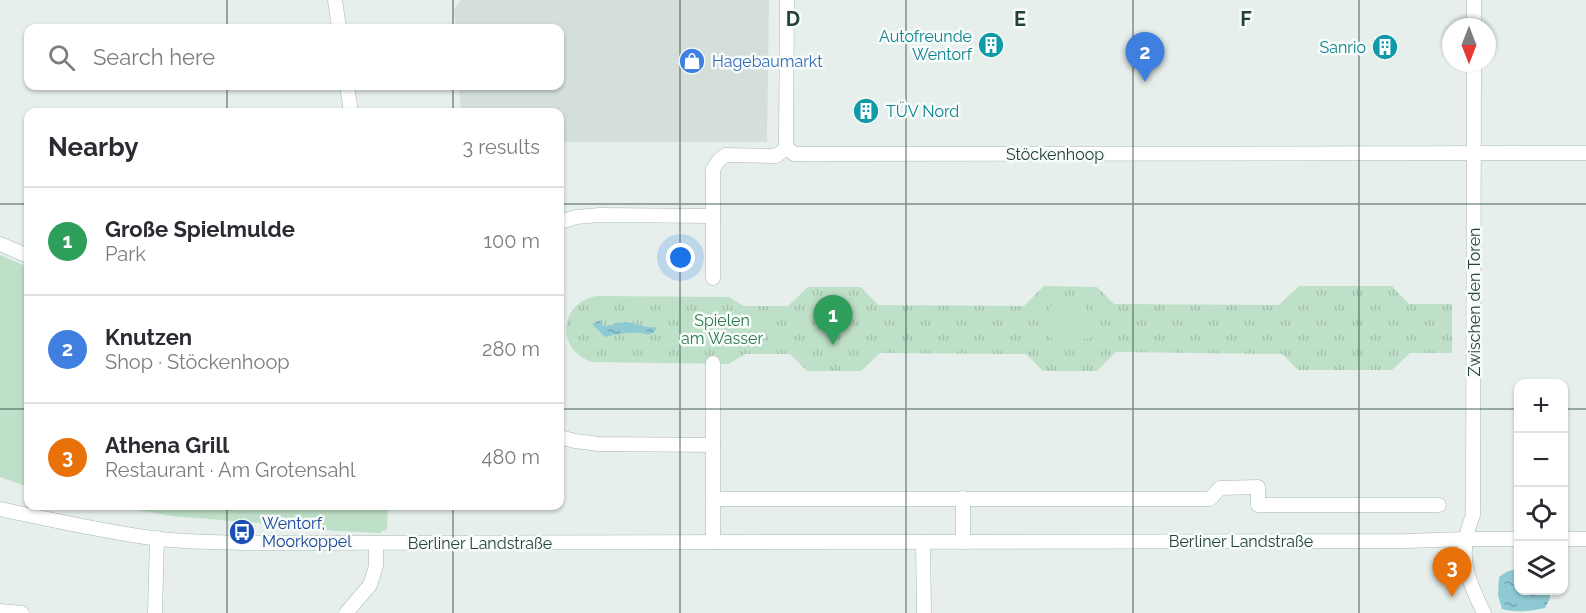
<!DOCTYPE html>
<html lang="en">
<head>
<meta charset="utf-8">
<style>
	:root { --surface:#fff; --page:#f7f7f7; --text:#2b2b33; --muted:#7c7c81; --line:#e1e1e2; --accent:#d93025 }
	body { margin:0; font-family:Raleway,sans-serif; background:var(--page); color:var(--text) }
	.controls { position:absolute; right:18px; bottom:18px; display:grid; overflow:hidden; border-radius:12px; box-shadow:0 2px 4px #0004 }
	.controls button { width:54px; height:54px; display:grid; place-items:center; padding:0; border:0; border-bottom:2px solid var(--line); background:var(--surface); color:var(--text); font:30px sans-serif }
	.compass { position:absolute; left:1442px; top:18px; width:54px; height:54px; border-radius:50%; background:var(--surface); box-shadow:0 2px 4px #0004; rotate:180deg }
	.you { position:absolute; left:681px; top:258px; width:21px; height:21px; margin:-15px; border:4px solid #fff; border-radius:50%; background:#1a73e8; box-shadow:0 0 0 9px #1a73e833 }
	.badge { display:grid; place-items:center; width:39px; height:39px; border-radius:50%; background:var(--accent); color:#fff; font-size:20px; font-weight:700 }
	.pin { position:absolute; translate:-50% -50px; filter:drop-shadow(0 2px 3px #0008) }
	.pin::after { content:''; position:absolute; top:32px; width:21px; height:18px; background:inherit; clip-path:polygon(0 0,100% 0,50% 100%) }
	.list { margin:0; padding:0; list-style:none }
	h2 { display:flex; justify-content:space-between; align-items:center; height:78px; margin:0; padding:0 24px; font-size:26px }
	h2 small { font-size:20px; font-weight:400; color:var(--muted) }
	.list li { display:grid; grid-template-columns:39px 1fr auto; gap:18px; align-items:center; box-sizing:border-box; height:108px; padding:0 24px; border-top:2px solid var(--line) }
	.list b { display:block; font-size:22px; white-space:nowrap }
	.list p { margin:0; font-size:20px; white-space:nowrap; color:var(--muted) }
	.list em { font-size:20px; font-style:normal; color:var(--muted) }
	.icon { flex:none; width:33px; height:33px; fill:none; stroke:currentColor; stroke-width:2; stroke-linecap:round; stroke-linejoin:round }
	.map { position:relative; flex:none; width:1586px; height:613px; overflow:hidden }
	.search { position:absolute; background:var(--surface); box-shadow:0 2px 4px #0004; left:24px; top:24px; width:540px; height:66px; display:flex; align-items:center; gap:15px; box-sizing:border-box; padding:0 21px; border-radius:12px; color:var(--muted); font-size:22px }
	.panel { position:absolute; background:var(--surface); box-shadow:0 2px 4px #0004; left:24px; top:108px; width:540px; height:402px; border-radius:12px }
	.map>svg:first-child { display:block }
</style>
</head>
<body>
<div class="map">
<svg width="1586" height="613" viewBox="0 0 1586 613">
	<defs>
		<pattern id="grass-tufts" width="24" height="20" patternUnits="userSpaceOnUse" patternTransform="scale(1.5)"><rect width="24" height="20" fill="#bfe0c8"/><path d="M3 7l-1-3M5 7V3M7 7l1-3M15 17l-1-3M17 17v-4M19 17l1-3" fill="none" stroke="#a4c1ad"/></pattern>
		<pattern id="water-ripples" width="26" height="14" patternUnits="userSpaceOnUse" patternTransform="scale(1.5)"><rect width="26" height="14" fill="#8ec9d4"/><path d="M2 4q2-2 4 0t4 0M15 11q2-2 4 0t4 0" fill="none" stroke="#74a5ad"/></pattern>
	</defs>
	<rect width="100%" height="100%" fill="#e6efeb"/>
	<path fill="#d4dfda" d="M461 0H769L767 142H560V112H461L459 86H560V28H456L454 10Z"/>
	<path fill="url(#grass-tufts)" d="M1044 286 1097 287 1114 304 1279 305 1299 286H1392L1409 304H1452V353H1410L1392 370H1298L1282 354 1116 352 1097 371H1043L1026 354 880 353 861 371H807L790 354H745L728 364 592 362C556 350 558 304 596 296L729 297 744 306H788L808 287H861L878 305 1024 306Z"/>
	<g fill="#bfe0c8">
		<path d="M0 255 28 267V487L0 477Z"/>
		<path d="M1062 296C1066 297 1072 297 1076 299 1088 307 1095 323 1099 336L1069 342 1053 340C1041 322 1045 308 1062 296Z"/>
		<path d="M115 506H388L387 529 379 533 337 531 273 524 171 516Z"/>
	</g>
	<g fill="url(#water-ripples)">
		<path d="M599 321 602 322 601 324 603 326 613 325 615 323C619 323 622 322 626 322 636 323 647 329 657 327 655 331 654 333 650 334 646 335 644 333 640 333 629 332 616 334 605 337L592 324Z"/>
		<path d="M1518 569V590L1550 591V598L1545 608C1531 611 1517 613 1502 609L1498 595 1499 577 1508 571Z"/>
	</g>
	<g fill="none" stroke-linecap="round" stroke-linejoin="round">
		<g stroke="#a8b8b2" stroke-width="15">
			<g id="minor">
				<path d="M335 0 339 28"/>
				<path d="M787 0 786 141 787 148 794 154 1586 153"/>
				<path d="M1474 27V0"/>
				<path d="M1474 63 1473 515C1457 555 1466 576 1484 613"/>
				<path d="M347 86 351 112"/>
				<path d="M713 216V278"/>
				<path d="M560 222 576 217 600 215 713 216V169L719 160 726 155 776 156 787 148"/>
				<path d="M0 244 28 256"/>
				<path d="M713 363V445"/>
				<path d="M560 437 575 441 599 444 713 445V542"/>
				<path d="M963 498V542"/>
				<path d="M713 499H1210L1220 488 1258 487V505H1439"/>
				<path d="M0 509C52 520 105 532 159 539 186 542 214 542 241 543L1406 541 1465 539H1518"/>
				<path d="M1564 539H1586"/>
				<path d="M923 542 924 611"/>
				<path d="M0 611 22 613"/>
				<path d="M155 613 157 538"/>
				<path d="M346 613 370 585 376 566V543"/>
			</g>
		</g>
		<use href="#minor" stroke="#fff" stroke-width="14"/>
	</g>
	<path fill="none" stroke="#24423a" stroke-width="1.5" stroke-opacity="0.55" d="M227 0V28M453 0V28M680 0V613M906 0V613M1133 0V613M1359 0V613M227 86V112M453 86V112M0 204H28M560 204H1586M0 409H28M560 409H1518M1564 409H1586M227 506V613M453 506V613"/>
	<defs>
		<g id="building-disc" transform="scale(1.35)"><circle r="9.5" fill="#0f9aa8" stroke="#f7fbf9"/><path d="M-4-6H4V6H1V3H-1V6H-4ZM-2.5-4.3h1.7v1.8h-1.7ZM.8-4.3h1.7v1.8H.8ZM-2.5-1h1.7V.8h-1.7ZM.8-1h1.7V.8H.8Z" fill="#fff"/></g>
		<g id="shop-disc" transform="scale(1.35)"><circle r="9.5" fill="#3f7fe0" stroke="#f7fbf9"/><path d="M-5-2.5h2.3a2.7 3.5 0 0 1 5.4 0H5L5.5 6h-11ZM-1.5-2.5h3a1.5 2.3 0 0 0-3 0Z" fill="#fff"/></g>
		<g id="bus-disc" transform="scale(1.35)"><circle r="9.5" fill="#1a4fb4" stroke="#f7fbf9"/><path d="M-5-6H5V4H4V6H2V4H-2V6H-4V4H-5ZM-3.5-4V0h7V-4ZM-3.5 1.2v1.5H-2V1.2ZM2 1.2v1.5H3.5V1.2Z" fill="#fff"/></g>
	</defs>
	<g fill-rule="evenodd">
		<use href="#building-disc" x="991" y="45"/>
		<use href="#building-disc" x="1385" y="47"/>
		<use href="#shop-disc" x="692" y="61"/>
		<use href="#building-disc" x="866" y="111"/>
		<use href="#bus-disc" x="242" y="532"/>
	</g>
	<g text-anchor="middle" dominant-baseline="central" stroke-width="5" stroke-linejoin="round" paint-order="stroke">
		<g font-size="16" fill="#0d838f" stroke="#f7fbf9" text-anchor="end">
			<text x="972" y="36">Autofreunde<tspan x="972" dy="18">Wentorf</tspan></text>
			<text x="1366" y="47">Sanrio</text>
			<text x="886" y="111" text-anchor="start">TÜV Nord</text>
		</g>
		<g font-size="16" fill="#366cbe" stroke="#f7fbf9" text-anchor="start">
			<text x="712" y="61">Hagebaumarkt</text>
		</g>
		<g font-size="16" fill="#24423a" stroke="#f7fbf9">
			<text x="1055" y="154">Stöckenhoop</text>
			<text transform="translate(1474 302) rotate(-90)">Zwischen den Toren</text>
			<text x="1241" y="541">Berliner Landstraße</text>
			<text x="480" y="543">Berliner Landstraße</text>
		</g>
		<g font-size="16" fill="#2d7a4b" stroke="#f7fbf9">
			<text x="722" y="320">Spielen<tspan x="722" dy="18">am Wasser</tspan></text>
		</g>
		<g font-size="16" fill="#164399" stroke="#f7fbf9" text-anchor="start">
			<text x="262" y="523">Wentorf,<tspan x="262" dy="18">Moorkoppel</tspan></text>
		</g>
	</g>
	<g font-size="20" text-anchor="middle" font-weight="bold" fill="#24423a" stroke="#f7fbf9" stroke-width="5" stroke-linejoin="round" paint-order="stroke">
		<text x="793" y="26">D</text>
		<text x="1020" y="26">E</text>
		<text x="1246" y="26">F</text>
	</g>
</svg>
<div class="controls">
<button>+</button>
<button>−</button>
<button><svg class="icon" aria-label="locate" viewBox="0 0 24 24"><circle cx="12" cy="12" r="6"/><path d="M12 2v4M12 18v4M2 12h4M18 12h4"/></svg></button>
<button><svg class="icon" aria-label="layers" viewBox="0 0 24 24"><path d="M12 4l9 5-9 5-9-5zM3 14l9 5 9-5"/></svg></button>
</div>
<svg class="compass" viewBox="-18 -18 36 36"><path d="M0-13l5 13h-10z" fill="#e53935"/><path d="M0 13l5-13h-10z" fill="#7c7c81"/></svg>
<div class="you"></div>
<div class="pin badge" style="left:833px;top:345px;background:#2e9e5b">1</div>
<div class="pin badge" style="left:1145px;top:82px;background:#3f7fe0">2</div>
<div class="pin badge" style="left:1452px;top:597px;background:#e8710a">3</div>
<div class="search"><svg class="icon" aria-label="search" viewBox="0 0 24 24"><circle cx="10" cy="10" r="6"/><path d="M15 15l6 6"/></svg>Search here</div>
<section class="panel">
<h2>Nearby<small>3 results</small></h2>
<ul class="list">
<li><span class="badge" style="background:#2e9e5b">1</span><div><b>Große Spielmulde</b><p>Park</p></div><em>100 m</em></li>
<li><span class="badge" style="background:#3f7fe0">2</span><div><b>Knutzen</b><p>Shop · Stöckenhoop</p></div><em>280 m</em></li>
<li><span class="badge" style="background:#e8710a">3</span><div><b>Athena Grill</b><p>Restaurant · Am Grotensahl</p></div><em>480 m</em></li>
</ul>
</section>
</div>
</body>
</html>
